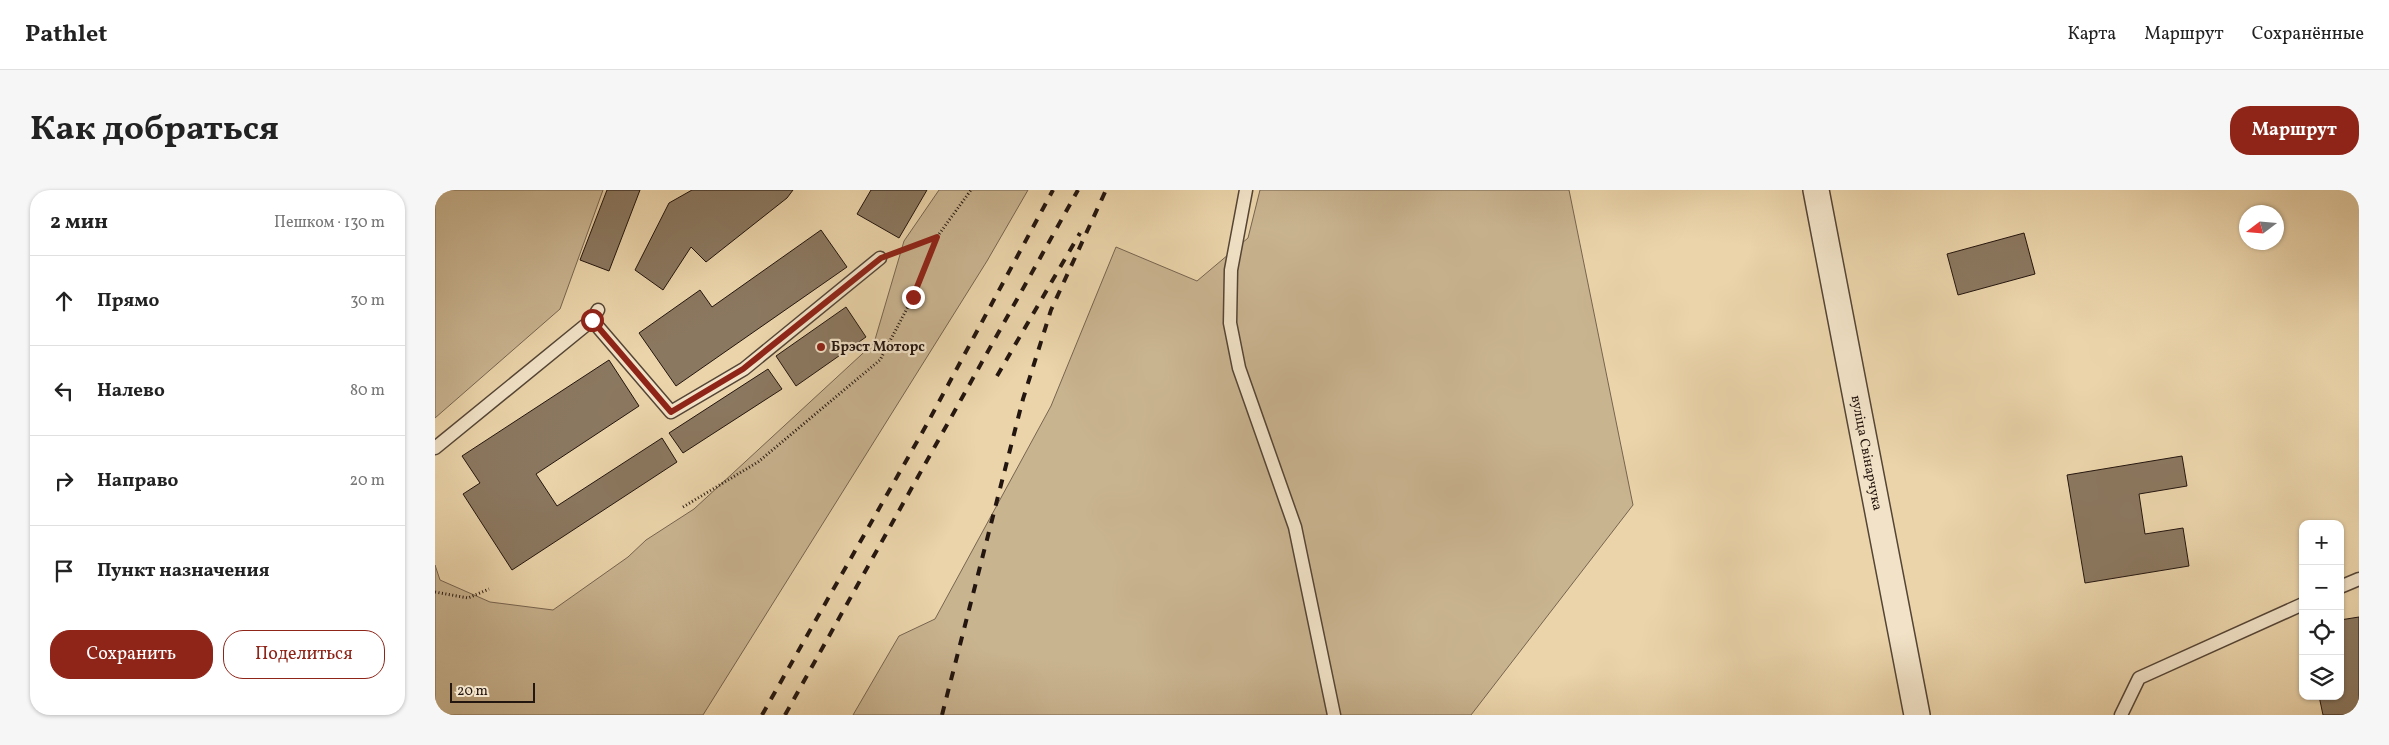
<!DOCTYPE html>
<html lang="ru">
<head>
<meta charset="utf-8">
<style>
	:root { --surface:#fff; --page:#f6f6f6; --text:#222; --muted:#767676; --line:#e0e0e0; --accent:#8f2418 }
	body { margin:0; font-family:Vollkorn,serif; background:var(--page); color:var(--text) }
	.controls { position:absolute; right:15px; bottom:15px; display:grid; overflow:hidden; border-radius:10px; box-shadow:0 1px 4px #0004 }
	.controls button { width:45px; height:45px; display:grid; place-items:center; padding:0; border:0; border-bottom:1px solid var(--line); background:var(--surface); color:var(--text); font:25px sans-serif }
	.compass { position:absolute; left:1804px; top:15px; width:45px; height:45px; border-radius:50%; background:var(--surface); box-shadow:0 1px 4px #0004; rotate:254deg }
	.scale { position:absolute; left:15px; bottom:12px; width:85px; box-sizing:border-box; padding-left:5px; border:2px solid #23150f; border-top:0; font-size:14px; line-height:18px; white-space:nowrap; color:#23150f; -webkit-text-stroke:4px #f2e3c8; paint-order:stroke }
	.stop { position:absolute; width:15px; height:15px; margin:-11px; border:4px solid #8f2418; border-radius:50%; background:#fff }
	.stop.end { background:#8f2418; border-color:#fff; box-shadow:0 1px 5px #0008 }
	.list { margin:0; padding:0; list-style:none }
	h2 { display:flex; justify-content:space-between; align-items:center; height:65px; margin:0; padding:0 20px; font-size:21px }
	h2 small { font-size:16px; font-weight:400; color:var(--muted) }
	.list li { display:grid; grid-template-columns:32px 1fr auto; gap:15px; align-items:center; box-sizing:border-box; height:90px; padding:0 20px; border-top:1px solid var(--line) }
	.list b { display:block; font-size:19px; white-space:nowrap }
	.list em { font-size:16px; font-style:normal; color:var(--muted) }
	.actions { display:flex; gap:10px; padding:15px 20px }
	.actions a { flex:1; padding:11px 0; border:1px solid var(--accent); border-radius:20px; text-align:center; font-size:18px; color:var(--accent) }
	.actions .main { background:var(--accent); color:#fff }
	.icon { flex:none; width:28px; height:28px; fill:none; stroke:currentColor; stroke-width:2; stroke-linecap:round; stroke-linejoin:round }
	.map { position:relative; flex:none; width:1924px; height:525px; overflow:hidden; border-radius:20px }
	header { display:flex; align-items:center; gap:30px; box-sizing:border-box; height:70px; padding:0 25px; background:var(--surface); border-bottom:1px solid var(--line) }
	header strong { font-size:24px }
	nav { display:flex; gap:28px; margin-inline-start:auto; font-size:18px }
	.intro { display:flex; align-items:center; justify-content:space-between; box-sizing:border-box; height:120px; padding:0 30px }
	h1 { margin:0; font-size:35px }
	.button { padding:12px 22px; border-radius:20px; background:var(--accent); color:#fff; font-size:18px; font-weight:700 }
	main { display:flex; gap:30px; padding:0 30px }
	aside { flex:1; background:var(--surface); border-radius:20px; box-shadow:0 1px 4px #0004 }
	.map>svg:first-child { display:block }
</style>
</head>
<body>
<header>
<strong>Pathlet</strong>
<nav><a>Карта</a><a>Маршрут</a><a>Сохранённые</a></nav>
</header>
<div class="intro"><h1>Как добраться</h1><a class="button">Маршрут</a></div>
<main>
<aside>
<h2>2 мин<small>Пешком · 130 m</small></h2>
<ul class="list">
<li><svg class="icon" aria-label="ahead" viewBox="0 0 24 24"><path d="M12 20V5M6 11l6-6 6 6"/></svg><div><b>Прямо</b></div><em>30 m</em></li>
<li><svg class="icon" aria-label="left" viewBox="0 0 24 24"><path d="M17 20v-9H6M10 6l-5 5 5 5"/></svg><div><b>Налево</b></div><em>80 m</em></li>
<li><svg class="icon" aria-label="right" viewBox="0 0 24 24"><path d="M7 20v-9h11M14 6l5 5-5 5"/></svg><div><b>Направо</b></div><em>20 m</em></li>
<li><svg class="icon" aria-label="arrive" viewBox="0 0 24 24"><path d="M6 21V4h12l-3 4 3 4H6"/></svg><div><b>Пункт назначения</b></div></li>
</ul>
<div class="actions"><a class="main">Сохранить</a><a>Поделиться</a></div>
</aside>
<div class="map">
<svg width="1924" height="525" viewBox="0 0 1924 525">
	<rect width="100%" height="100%" fill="#ebd4aa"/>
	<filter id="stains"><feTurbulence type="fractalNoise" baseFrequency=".004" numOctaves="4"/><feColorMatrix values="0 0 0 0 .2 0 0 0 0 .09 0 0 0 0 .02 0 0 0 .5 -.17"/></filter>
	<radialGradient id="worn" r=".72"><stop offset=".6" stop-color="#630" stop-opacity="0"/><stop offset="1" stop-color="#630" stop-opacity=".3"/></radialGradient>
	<g fill="#c9b490" stroke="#766450">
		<path d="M0 0H168L125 119 0 228Z"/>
		<path d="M504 0H593L552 71 268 525H0V375L5 390 55 412 118 420 193 367 211 350 259 319 439 153 469 51Z"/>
		<path d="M825 0H1134L1198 315 1036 525H418L464 446 500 429 616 216 681 57 762 91 813 48Z"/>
	</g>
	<g fill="#8b7860" stroke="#23150f">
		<path d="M172 0H205L174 81 145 70Z"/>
		<path d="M257 0H358L352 8 271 72 256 57 228 100 200 80 234 13Z"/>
		<path d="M436 0H492L464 48 422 24Z"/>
		<path d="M386 40 412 77 241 196 204 143 265 100 277 117Z"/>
		<path d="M1589 43 1600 84 1523 105 1512 64Z"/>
		<path d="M411 117 431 147 361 196 341 166Z"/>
		<path d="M174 170 204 216 101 284 122 316 227 248 242 272 77 380 28 304 45 293 27 266Z"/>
		<path d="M333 179 347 199 248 263 234 243Z"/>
		<path d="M1747 266 1752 296 1704 304 1710 344 1748 338 1754 376 1650 393 1632 285Z"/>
		<path d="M1924 427V525H1888L1884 506H1905V430Z"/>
	</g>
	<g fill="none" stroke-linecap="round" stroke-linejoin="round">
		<g stroke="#554536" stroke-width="15">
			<g id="lane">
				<path d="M811 0 796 80 795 133 804 178 860 337 899 525"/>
				<path d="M157 130 236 222 309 179 445 68"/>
				<path d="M0 258 157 130 163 120"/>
				<path d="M1905 397 1924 389"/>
				<path d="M1686 525 1704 488 1868 414"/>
			</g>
		</g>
		<g stroke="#554536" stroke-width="28">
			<path id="street" d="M1381 0 1482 525"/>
		</g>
		<g stroke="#23150f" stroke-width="3" stroke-dasharray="1 2.5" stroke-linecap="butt">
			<path d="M463 62 502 47 536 0"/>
			<path d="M248 317 323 272 445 170 478 107 502 47"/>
			<path d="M0 402 33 408 54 399"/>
		</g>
		<use href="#lane" stroke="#f2e3c8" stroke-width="12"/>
		<use href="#street" stroke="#f2e3c8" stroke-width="25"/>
		<g stroke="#23150f" stroke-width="4" stroke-dasharray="9 9" stroke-linecap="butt">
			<path d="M562 186 645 43"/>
			<path d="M327 525 492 234 618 0"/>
			<path d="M350 525 643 0"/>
			<path d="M507 525 588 209 616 120 671 0"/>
		</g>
	</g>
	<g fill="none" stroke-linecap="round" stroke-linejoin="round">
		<path stroke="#8f2418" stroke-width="6" d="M157 130 236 222 308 179 446 68 502 47 478 107"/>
	</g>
	<circle fill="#8f2418" stroke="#f2e3c8" stroke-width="2" cx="386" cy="157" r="5"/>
	<g text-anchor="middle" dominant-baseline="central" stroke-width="4.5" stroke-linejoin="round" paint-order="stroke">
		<g font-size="14" font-weight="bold" fill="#23150f" stroke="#f2e3c8" text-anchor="start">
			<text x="396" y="157">Брэст Моторс</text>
		</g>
		<g font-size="14" fill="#23150f" stroke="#f2e3c8">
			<text transform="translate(1431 263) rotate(79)">вуліца Свінарчука</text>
		</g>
	</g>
	<rect width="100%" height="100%" filter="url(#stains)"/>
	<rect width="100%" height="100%" fill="url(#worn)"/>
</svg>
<div class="controls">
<button>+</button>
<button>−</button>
<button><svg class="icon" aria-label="locate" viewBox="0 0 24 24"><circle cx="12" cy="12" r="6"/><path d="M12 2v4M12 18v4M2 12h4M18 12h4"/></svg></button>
<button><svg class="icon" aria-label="layers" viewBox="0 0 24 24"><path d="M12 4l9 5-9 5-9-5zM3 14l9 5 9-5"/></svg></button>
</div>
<svg class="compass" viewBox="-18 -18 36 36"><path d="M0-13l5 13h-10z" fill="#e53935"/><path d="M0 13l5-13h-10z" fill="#767676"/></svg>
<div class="scale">20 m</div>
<div class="stop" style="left:157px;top:130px"></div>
<div class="stop end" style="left:478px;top:107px"></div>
</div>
</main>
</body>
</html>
